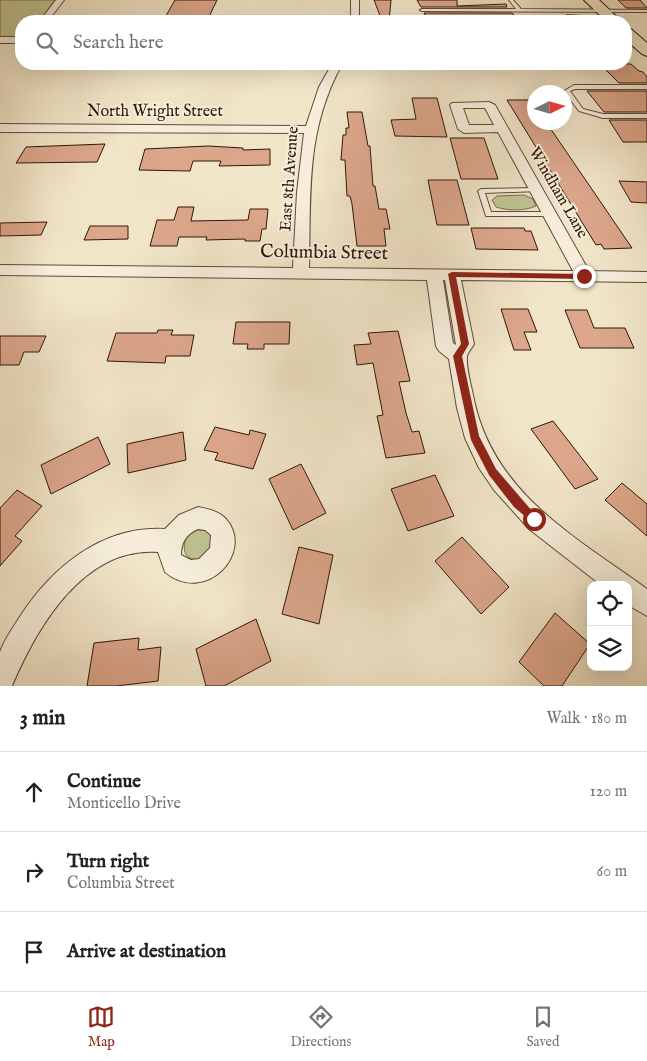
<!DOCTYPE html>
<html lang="en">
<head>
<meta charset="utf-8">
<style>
	:root { --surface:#fff; --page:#f2f2f2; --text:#202124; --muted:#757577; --line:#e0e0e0; --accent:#8f2418 }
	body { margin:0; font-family:"IM FELL English",serif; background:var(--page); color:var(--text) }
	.controls { position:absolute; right:15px; bottom:15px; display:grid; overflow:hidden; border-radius:10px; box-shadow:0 5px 20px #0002 }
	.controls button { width:45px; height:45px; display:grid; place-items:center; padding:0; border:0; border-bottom:1px solid var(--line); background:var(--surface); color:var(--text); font:25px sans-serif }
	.compass { position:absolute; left:527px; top:85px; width:45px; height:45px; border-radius:50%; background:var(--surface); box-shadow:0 5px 20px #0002; rotate:85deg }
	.stop { position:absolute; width:15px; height:15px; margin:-11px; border:4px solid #8f2418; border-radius:50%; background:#fff }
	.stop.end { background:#8f2418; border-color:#fff; box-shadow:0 1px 5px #0008 }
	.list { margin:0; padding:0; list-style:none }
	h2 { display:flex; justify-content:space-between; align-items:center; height:65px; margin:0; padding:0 20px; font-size:21px }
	h2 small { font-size:16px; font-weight:400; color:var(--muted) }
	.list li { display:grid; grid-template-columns:32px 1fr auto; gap:15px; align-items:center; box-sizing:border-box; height:80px; padding:0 20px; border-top:1px solid var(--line) }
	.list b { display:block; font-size:19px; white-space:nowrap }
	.list p { margin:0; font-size:16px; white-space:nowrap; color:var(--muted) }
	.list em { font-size:16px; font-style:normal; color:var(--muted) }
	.icon { flex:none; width:28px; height:28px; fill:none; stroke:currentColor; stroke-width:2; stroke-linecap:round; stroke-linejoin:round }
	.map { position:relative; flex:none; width:647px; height:686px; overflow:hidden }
	.search { position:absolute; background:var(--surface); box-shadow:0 5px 20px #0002; left:15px; right:15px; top:15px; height:55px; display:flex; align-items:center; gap:12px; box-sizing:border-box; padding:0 18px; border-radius:20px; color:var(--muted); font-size:19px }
	.sheet { height:305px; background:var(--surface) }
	nav { display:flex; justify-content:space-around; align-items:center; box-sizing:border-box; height:70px; border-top:1px solid var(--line); background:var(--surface); font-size:14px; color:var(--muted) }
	nav a { display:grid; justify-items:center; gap:2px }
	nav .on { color:var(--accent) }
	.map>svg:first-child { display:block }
</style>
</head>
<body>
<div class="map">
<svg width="647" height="686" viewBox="0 0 647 686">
	<rect width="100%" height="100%" fill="#f1e5c8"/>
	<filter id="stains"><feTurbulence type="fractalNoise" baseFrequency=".004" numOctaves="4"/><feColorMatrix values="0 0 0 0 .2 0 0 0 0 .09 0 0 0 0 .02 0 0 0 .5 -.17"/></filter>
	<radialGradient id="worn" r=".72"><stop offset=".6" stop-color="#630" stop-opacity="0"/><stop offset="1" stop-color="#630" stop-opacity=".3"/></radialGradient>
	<g fill="#c0c392" stroke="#786c4d">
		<path d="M0 0H55L40 21H21V37H0Z"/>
		<path d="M524 195 533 199 536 206C525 211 508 211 496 207L492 200 497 196Z"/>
		<path d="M195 530H205L212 536 213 546C209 550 205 556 201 558 182 565 178 539 195 530Z"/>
	</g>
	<g fill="#dca68b" stroke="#301608">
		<path d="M175 0H217L207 21H163Z"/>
		<path d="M374 0H391L389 21H382Z"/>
		<path d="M417 0H457V6L506 4 507 7H421Z"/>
		<path d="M618 0H640L647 8H626Z"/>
		<path d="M424 13H512L515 16 491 17 494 21H443L441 19H427Z"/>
		<path d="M600 64H631L639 71 643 72 647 77V83H619Z"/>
		<path d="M587 91H647V112H604Z"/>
		<path d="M412 98H437L447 137 395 136 391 120 416 119Z"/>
		<path d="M507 100H531L534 105V122H546L632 248 604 249 601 244 596 245Z"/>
		<path d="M347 112H362L368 146H370L373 186H375L379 209H386L390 229H384L386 246H357L352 204 350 196H347L345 160H341L343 135H346V128H349Z"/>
		<path d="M609 120H647V142H623Z"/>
		<path d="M450 138H484L498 179H461Z"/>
		<path d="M105 144 97 162 16 163 26 147Z"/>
		<path d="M208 146 243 148V150L270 149V165L219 166 221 161H193L190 171 139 170 145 149Z"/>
		<path d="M428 180H457L469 225H437Z"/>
		<path d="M619 181 647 182V203L631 202Z"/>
		<path d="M178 207H194L191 221 248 220 250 209H268L266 229H262L260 241H245V239L206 240 207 237H179L177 246H150L157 220H174Z"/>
		<path d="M47 222 41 235 0 236V223Z"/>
		<path d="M90 226H128V239L84 240Z"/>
		<path d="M471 228H524L525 231H531L538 250 476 249Z"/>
		<path d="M501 309H528L537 332H524L531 350H514Z"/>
		<path d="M565 310H587L594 328H625L634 348H580Z"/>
		<path d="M236 322H290L289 344H264V349H247L248 344H233Z"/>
		<path d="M158 330H173L171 335H194L190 356H166L165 363 107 361 116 333H157Z"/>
		<path d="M398 331 410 381 399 382 406 413 412 432 419 431 425 453 386 458 377 416 383 415 373 363 357 365 354 345 371 344 368 333Z"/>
		<path d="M0 336H46L39 352H24L19 365H0Z"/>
		<path d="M553 421 598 479 575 489 531 429Z"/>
		<path d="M215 427 249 435 250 430 266 434 253 469 215 460 218 453 204 450Z"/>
		<path d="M183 432 186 460 128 473 127 444Z"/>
		<path d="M98 437 110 464 51 494 41 465Z"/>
		<path d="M301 464 326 513 293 530 269 479Z"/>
		<path d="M435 475 454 516 408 531 391 489Z"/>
		<path d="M622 483 647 504V536L605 500Z"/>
		<path d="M17 490 42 506 15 536 22 541 0 566V508Z"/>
		<path d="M462 537 509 587 481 614 435 561Z"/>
		<path d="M299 547 333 555 319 624 282 614Z"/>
		<path d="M555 613 590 644 562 686H544L519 662Z"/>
		<path d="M256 619 271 661 224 686H206L196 649Z"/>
		<path d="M139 638 138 650 161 647 158 681 116 686H87L94 643Z"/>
	</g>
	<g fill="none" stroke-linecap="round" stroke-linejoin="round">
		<g stroke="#604a38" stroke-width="2">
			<g id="service">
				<path d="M509 0H513L521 9 647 10V12L422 11 420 10 422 9H516Z"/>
				<path d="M567 15 582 16 587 21H583L579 18 567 17Z"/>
				<path d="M574 85H647V89H575L570 91 583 109 603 114H647V118H603L579 111 564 91Z"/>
				<path d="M536 188 538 189V191L485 193 491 212H551V216H486L478 191 481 189Z"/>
			</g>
		</g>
		<g stroke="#604a38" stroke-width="2">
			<g id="minor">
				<path d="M56 0H64L48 21H40Z"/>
				<rect x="351" y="0" width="8" height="21"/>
				<rect x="0" y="37" width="21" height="6"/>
				<path d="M332 64H342C305 132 311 193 309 268L573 271 498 132 464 133 458 129 450 105 452 103 489 102 495 105 589 271 647 272V282L461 280 474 344C472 348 467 353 467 357 466 369 471 384 473 395 491 492 574 536 647 589V616L628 605V585H601L529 529 494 490 479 468 465 438 457 408 449 359 439 351 436 346 427 280 0 275V265L293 268 297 192 304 133 0 132V124L306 126 319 87ZM463 108H485L494 125H469ZM443 280H445L456 345 453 343Z"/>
				<path d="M198 507C208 509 219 511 226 519 255 552 206 606 165 572L158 552C84 546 37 627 12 686H0C0 676 0 661 0 652 4 640 13 628 19 618 51 568 102 525 165 529L179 515ZM198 529 205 530 211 535 210 548 199 559 191 560 181 555C181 543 186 534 198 529Z"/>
			</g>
		</g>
		<g stroke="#301608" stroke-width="2">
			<g id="primary">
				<path d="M584 0H599L621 21H606Z"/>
				<path d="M626 28 631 29 647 43V56L642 54 626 40Z"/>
			</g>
		</g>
		<use href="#service" fill="#f6eedb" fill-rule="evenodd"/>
		<use href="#minor" fill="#f6eedb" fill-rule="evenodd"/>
		<use href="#primary" fill="#f1e5c8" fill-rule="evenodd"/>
	</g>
	<path fill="#8f2418" d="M452 272 584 274 588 276 584 279 456 277 469 344 462 356 479 436 496 469 539 519 538 523 534 524 514 507 489 475 471 440 453 356 461 344 448 274Z"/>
	<g text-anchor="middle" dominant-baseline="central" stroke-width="4" stroke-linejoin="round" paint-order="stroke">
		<g font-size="16" fill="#301608" stroke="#f6eedb">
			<text x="155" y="112">North Wright Street</text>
			<text transform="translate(290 179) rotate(-86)">East 8th Avenue</text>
			<text transform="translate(558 193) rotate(60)">Windham Lane</text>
		</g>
		<g font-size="19" fill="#301608" stroke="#f6eedb">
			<text transform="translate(324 253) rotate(1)">Columbia Street</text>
		</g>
	</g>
	<rect width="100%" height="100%" filter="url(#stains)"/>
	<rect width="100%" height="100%" fill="url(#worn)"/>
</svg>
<div class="controls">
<button><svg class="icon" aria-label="locate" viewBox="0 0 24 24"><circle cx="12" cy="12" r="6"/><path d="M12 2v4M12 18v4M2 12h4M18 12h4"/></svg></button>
<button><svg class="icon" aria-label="layers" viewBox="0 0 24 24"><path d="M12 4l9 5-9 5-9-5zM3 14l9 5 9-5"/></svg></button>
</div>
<svg class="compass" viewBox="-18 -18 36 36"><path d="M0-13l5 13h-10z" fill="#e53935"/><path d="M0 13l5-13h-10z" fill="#757577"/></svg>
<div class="stop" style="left:534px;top:519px"></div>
<div class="stop end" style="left:584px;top:276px"></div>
<div class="search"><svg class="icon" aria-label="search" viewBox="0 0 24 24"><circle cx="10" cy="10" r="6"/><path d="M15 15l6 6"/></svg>Search here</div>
</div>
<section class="sheet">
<h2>3 min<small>Walk · 180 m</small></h2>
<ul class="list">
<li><svg class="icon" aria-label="ahead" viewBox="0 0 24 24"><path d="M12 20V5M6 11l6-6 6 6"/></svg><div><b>Continue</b><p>Monticello Drive</p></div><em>120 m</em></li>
<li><svg class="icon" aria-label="right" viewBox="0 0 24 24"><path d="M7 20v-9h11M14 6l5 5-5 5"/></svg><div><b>Turn right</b><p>Columbia Street</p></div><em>60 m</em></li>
<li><svg class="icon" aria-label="arrive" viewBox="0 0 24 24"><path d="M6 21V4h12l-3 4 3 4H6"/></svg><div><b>Arrive at destination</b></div></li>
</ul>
</section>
<nav>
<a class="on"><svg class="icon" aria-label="map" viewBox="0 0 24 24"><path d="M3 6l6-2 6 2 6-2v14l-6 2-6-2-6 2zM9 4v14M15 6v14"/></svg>Map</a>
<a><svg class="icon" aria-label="directions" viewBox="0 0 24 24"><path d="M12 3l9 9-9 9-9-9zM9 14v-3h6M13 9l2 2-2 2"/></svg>Directions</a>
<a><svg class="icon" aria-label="saved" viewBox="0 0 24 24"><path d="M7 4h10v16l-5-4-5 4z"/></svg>Saved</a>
</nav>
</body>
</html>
